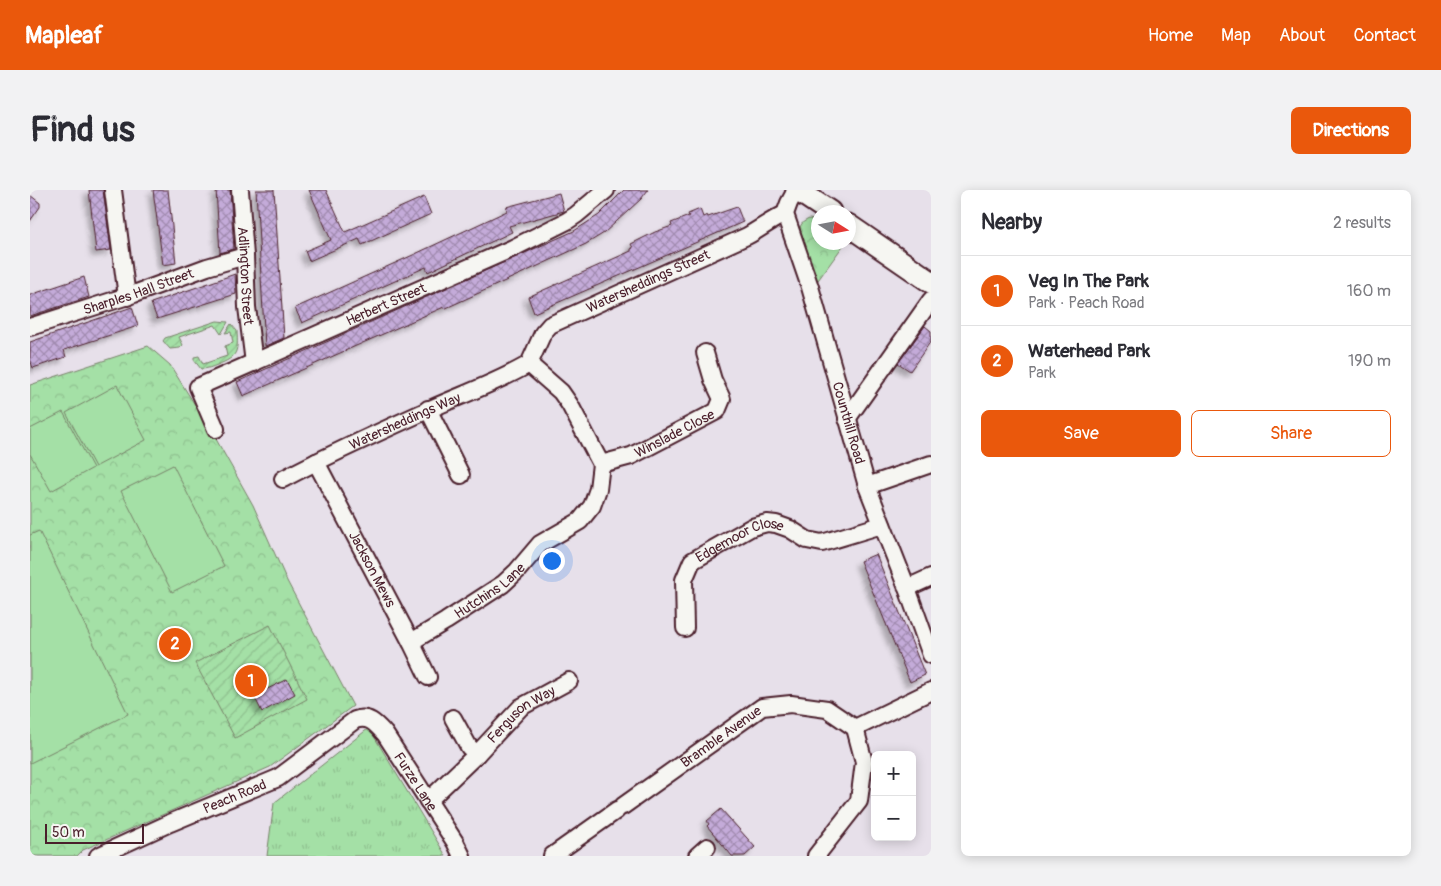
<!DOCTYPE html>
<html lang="en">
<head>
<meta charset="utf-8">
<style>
	:root { --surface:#fff; --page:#f2f2f3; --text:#2b2b33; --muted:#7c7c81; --line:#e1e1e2; --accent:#ea580c }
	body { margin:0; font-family:Pangolin,sans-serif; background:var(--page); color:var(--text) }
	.controls { position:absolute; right:15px; bottom:15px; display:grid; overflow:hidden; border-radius:8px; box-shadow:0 2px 12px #0003 }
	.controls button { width:45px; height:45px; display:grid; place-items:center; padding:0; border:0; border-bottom:1px solid var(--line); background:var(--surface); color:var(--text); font:25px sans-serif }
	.compass { position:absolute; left:781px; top:15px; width:45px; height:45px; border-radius:50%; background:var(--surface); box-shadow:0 2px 12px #0003; rotate:101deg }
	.scale { position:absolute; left:15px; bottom:12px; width:99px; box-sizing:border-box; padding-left:5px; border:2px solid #4a1f2b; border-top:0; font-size:14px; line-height:18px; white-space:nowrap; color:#4a1f2b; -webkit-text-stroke:4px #f6f6f2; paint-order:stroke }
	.you { position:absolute; left:521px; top:370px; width:18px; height:18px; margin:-12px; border:4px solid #fff; border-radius:50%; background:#1a73e8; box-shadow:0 0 0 8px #1a73e833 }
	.badge { display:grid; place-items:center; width:32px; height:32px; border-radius:50%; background:var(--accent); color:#fff; font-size:16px; font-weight:700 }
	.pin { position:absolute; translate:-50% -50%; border:2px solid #fff; box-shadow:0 1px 5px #0006 }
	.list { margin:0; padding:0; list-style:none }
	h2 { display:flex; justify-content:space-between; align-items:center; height:65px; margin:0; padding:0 20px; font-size:21px }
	h2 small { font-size:16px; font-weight:400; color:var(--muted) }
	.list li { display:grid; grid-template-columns:32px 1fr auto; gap:15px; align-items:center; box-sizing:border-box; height:70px; padding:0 20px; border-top:1px solid var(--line) }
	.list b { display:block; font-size:19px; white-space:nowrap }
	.list p { margin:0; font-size:16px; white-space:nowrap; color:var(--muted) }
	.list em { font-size:16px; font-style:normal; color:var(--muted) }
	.actions { display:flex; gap:10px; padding:15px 20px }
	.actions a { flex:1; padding:11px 0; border:1px solid var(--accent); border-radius:8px; text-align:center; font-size:18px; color:var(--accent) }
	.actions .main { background:var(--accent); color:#fff }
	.map { position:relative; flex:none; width:901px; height:666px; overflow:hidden; border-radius:8px }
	header { display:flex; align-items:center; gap:30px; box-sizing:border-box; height:70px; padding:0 25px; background:var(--accent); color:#fff }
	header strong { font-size:24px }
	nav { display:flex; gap:28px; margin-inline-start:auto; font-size:18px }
	.intro { display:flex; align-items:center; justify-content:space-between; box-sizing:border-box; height:120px; padding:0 30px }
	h1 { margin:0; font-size:35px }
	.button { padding:12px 22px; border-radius:8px; background:var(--accent); color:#fff; font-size:18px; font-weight:700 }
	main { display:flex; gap:30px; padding:0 30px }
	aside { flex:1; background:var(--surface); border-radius:8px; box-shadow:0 2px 12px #0003 }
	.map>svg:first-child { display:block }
</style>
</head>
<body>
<header>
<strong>Mapleaf</strong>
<nav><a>Home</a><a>Map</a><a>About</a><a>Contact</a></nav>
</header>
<div class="intro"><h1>Find us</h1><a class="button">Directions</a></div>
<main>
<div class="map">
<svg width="901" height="666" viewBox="0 0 901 666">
	<defs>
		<pattern id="grass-tufts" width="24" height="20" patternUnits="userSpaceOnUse" patternTransform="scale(1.25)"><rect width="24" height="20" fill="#a4e0a6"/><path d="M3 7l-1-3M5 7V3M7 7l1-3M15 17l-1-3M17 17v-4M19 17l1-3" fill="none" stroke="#8fc08f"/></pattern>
		<pattern id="park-crowns" width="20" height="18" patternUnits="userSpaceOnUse" patternTransform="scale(1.25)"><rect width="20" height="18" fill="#a4e0a6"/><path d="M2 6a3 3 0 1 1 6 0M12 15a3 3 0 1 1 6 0" fill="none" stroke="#8fc08f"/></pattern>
		<pattern id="garden-furrows" width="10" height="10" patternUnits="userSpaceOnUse" patternTransform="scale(1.25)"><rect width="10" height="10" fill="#a4e0a6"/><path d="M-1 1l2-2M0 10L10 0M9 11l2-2" fill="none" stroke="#8fc08f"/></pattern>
		<pattern id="building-cross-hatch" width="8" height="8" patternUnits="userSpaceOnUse" patternTransform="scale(1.25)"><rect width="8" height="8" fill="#c4abd9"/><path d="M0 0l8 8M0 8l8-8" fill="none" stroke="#a18bb0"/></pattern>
		<filter id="shadow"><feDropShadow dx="-4.5" dy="4.5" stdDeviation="2.5" flood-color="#0004"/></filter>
	</defs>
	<rect width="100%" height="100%" fill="#e7e0ea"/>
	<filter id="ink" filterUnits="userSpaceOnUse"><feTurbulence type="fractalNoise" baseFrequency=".02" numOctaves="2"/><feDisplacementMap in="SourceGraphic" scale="10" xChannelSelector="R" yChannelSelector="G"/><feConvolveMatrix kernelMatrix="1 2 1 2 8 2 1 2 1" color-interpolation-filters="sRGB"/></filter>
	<g filter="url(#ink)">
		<path fill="url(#grass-tufts)" stroke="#778068" d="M339 538 416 666H237L244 613Z"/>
		<g fill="url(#park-crowns)" stroke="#778068">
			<path d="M779 29 785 30 788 32V52L815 53 786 93 770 39C771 33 773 32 779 29Z"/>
			<path d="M118 156 140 175 182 242 223 315 257 391 323 516 240 577 53 660 47 666H0V195Z"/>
		</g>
		<g fill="url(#garden-furrows)" stroke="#778068">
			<path d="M187 131 198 132 191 144 185 135 149 147 153 155 150 158 140 159 133 151 135 148Z"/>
			<path d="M201 134 207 141C208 162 208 167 187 175 182 177 177 179 171 179L164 170V167L169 166 173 174 197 166 195 156 203 153 201 142 195 143Z"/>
			<path d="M240 435 277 509 205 548 165 473Z"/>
		</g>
		<g fill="#a4e0a6" stroke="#778068">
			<path d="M87 195 116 250 65 277 36 223Z"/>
			<path d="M33 222 63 278 21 301 0 264V239Z"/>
			<path d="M143 275 194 376 142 402 91 301Z"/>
			<path d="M9 341 98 524 0 573V345Z"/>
		</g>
		<g fill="url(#building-cross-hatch)" stroke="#4a1f2b" filter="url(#shadow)">
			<path d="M59 0H73L81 60 66 62Z"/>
			<path d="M123 0H138L146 73 133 75Z"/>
			<path d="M186 0H200L204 59 190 63Z"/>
			<path d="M226 0H244L254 148 235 156Z"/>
			<path d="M279 0H296L315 42 394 7 401 24 332 55 329 49 279 71 275 61 301 50Z"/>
			<path d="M594 0H618L611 9 574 43 556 54 414 119V117L213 206 207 192 544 41 569 25Z"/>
			<path d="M529 3 534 21 479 36 482 42 398 82 396 77 272 133 265 118 383 65 477 21 476 17Z"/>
			<path d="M0 5 10 13V17L0 31Z"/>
			<path d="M707 17 713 32 504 123 498 107 601 61V59L603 58 601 54 625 42 642 36 641 33 659 26 658 24 670 19 673 27 677 25 678 27Z"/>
			<path d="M205 84 206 104 127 129 121 113Z"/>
			<path d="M54 87 59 107 0 126V105Z"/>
			<path d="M102 117 108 136 34 160 36 167 3 178 0 169V152Z"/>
			<path d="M895 136 901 141V151L880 181 868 173Z"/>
			<path d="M846 364 895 485 880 492 830 371Z"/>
			<path d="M257 489 265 504 232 522 224 506Z"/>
			<path d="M691 619 725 657 715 666H702L677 636 679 634 677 631Z"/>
		</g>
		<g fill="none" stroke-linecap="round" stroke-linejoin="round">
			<g stroke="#4a1f2b" stroke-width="20">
				<g id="minor">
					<path d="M83 0 97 107"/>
					<path id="s1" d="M210 0 215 66 217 117 224 173"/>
					<path id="s2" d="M766 0 759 13 755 24 780 97 837 296 877 398 901 465"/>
					<path id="s3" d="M0 137 104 104 177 77 215 66"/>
					<path id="s4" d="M499 174 513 143 520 135 717 46C730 39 741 30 755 24"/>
					<path d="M398 219 431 285"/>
					<path d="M817 229 901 110"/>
					<path id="s5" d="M186 239 168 197 483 58 537 31 546 25 576 0"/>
					<path id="s6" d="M286 272 381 452 398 487"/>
					<path id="s7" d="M571 274 601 266 687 221 692 209 683 190 675 163"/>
					<path id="s8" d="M253 289C300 264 349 242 398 220 431 205 467 193 499 174"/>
					<path d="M837 296 901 274"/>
					<path d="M877 398 901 387"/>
					<path id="s9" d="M655 438 654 390 662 371 722 337 737 333 746 334 760 339 777 350 792 353 852 335"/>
					<path id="s10" d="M381 452 416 431 473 394 487 381 510 354 550 331 562 316 568 299 571 274 540 215 531 202 499 174"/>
					<path d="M423 528 439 557 447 564"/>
					<path d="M825 538 901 501"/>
					<path id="s11" d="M398 611 447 564 491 517 539 491"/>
					<path id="s12" d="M593 616 732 517 761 514 797 519 825 538"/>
					<path id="s13" d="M68 666 140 633 248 588 325 530C339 525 346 534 355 544L425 652 432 666"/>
					<path d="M522 666 587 620"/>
					<path d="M667 666 677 657"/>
					<path d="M786 666 829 611 834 572 825 538"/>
				</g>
			</g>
			<g stroke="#4a1f2b" stroke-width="25">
				<g id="major">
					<path d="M767 0 800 22"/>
					<path d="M818 35 901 92"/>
				</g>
			</g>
			<use href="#minor" stroke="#f6f6f2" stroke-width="16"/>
			<use href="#major" stroke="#f6f6f2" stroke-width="21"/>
		</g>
	</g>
	<g text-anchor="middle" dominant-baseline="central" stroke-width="4.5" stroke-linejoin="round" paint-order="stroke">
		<g font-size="14" fill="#4a1f2b" stroke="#f6f6f2">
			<text stroke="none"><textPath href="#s1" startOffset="86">Adlington Street</textPath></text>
			<text stroke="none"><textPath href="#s4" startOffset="152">Watersheddings Street</textPath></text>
			<text stroke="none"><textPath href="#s3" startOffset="114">Sharples Hall Street</textPath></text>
			<text stroke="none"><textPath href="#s5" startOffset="251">Herbert Street</textPath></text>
			<text stroke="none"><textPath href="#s8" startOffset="135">Watersheddings Way</textPath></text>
			<text stroke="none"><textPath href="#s2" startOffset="245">Counthill Road</textPath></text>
			<text stroke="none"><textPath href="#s7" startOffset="80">Winslade Close</textPath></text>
			<text stroke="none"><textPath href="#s9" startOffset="122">Edgemoor Close</textPath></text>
			<text stroke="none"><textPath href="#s6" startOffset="121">Jackson Mews</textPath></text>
			<text stroke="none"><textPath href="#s10" startOffset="94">Hutchins Lane</textPath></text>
			<text stroke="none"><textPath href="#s11" startOffset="128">Ferguson Way</textPath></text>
			<text stroke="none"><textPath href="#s12" startOffset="120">Bramble Avenue</textPath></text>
			<text stroke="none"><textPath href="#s13" startOffset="385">Furze Lane</textPath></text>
			<text stroke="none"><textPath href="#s13" startOffset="149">Peach Road</textPath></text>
		</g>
	</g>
</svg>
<div class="controls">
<button>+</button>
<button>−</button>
</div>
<svg class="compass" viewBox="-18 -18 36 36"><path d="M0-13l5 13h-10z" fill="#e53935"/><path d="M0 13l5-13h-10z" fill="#7c7c81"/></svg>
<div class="scale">50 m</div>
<div class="you"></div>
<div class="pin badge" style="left:221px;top:491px">1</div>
<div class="pin badge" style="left:145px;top:454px">2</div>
</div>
<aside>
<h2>Nearby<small>2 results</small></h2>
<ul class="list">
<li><span class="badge">1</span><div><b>Veg In The Park</b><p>Park · Peach Road</p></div><em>160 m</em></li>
<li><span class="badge">2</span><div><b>Waterhead Park</b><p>Park</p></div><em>190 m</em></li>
</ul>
<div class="actions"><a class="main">Save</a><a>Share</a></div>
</aside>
</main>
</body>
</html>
